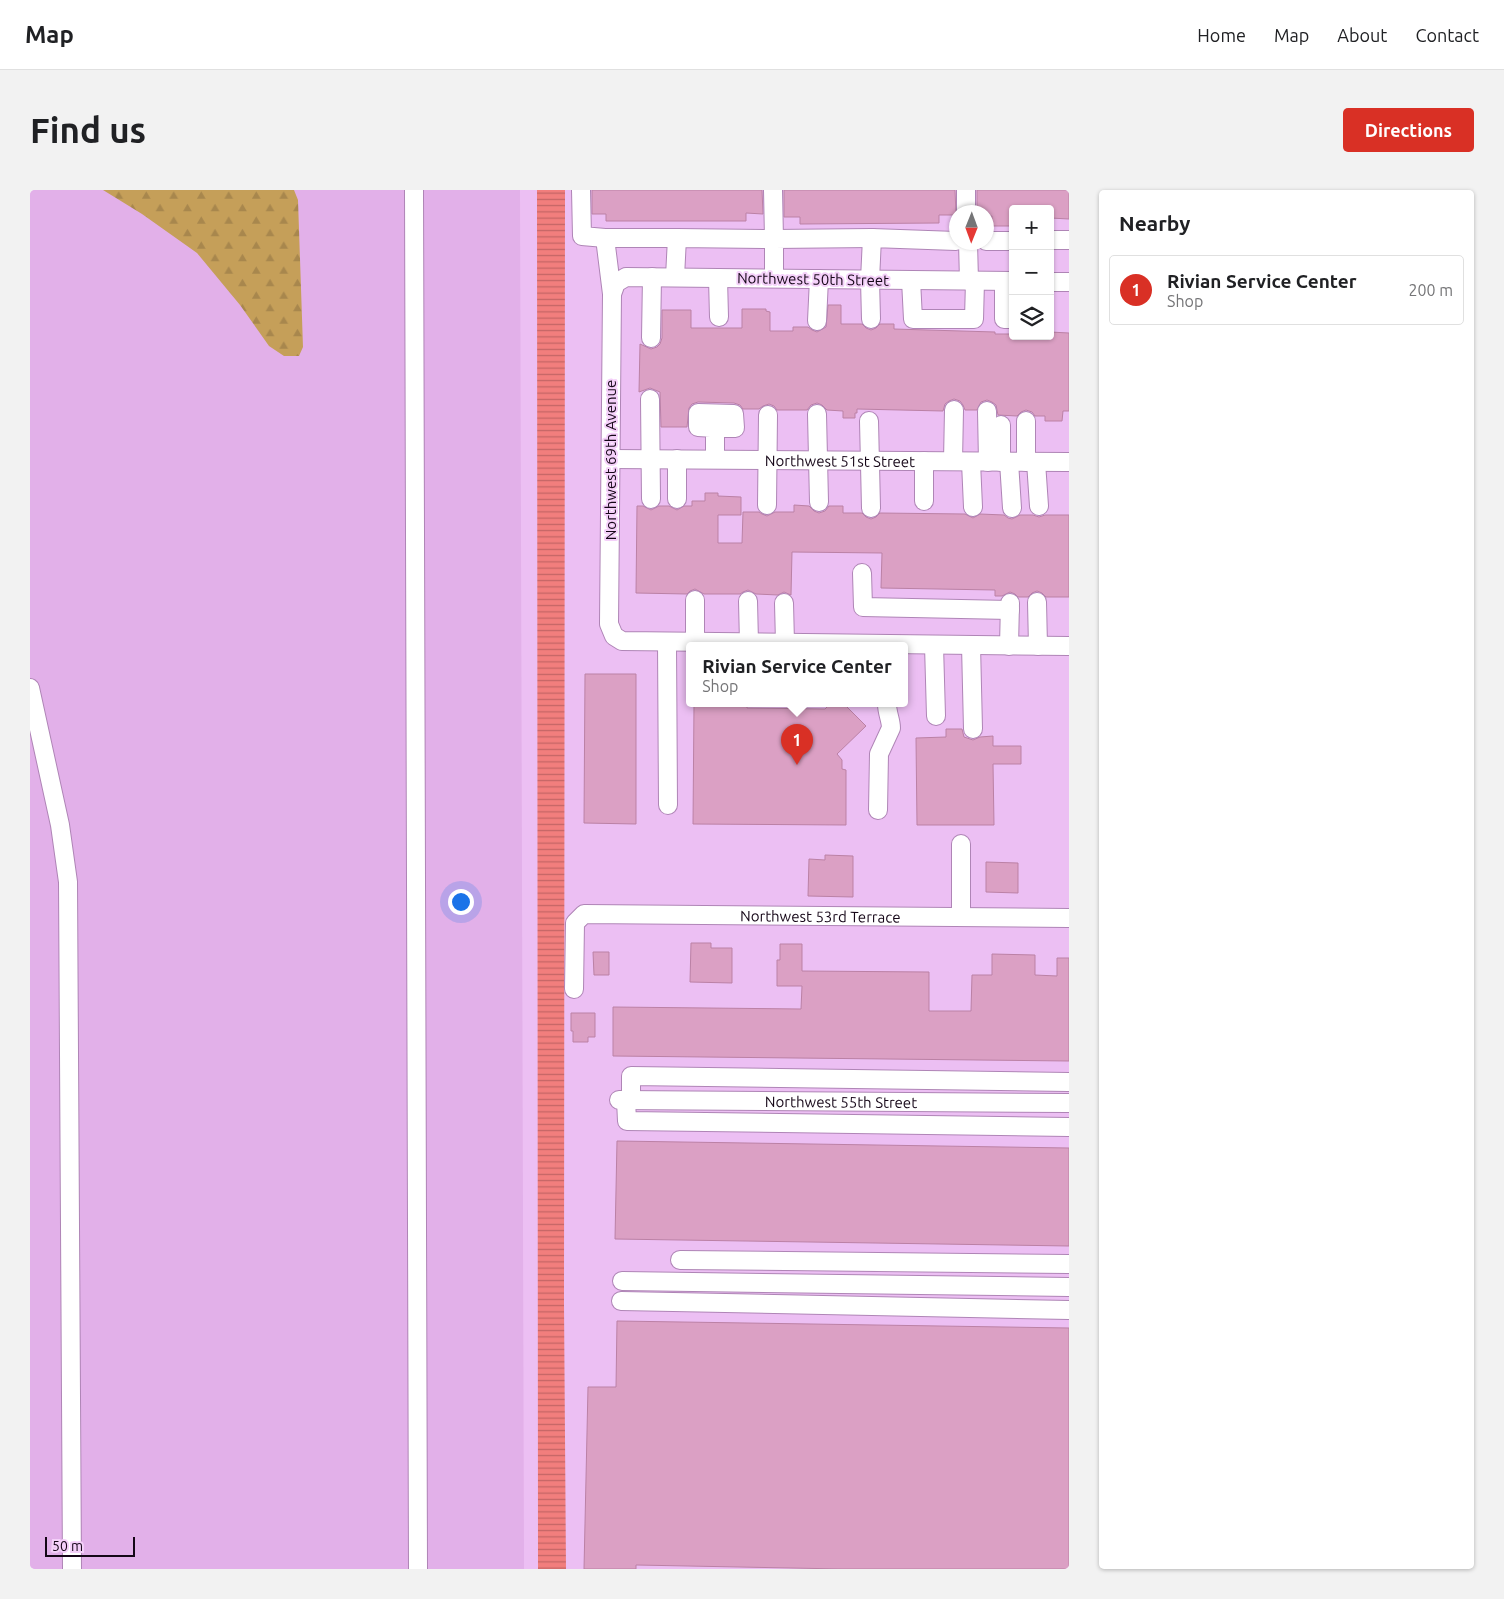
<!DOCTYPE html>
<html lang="en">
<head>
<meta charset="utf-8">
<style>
	:root { --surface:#fff; --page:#f2f2f2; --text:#202124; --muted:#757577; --line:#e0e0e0; --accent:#d93025 }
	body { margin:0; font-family:Ubuntu,sans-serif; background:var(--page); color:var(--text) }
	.controls { position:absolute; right:15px; top:15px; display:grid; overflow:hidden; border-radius:5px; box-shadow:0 1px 4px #0004 }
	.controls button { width:45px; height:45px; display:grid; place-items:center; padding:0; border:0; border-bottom:1px solid var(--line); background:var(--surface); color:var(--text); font:25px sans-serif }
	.compass { position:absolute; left:919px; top:15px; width:45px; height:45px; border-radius:50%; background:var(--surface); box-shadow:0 1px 4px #0004; rotate:181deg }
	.scale { position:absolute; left:15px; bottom:12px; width:90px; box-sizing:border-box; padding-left:5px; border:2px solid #150617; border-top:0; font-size:14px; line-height:18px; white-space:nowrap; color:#150617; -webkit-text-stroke:4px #f4d0f9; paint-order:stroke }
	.you { position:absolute; left:430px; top:711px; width:18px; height:18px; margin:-12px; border:4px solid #fff; border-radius:50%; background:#1a73e8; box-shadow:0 0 0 8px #1a73e833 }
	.badge { display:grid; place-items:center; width:32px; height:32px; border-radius:50%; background:var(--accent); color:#fff; font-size:16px; font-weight:700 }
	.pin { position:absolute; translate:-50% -41px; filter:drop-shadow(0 1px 2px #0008) }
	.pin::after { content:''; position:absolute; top:26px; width:18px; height:15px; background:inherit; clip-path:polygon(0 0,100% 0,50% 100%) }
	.popup { position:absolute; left:656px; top:452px; width:222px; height:65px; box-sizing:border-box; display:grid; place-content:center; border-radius:5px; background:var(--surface); filter:drop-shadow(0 1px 4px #0005); font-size:16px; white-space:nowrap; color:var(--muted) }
	.popup b { font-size:19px; color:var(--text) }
	.popup::after { content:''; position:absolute; left:50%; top:100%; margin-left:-10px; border:10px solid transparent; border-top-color:var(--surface) }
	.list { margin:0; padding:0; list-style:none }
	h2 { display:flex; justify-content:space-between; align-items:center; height:65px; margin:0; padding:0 20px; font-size:21px }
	h2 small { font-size:16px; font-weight:400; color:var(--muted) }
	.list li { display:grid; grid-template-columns:32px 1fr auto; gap:15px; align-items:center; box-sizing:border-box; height:70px; margin:0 10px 10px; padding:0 10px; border:1px solid var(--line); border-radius:5px }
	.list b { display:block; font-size:19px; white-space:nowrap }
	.list p { margin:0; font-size:16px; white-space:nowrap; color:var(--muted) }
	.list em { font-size:16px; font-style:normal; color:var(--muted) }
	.icon { flex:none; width:28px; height:28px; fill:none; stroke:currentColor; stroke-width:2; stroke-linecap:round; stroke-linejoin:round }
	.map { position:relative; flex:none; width:1039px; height:1379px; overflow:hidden; border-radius:5px }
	header { display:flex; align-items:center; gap:30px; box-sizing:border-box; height:70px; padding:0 25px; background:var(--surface); border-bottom:1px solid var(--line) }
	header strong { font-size:24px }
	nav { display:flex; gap:28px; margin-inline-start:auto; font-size:18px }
	.intro { display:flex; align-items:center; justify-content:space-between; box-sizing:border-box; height:120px; padding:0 30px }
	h1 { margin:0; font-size:35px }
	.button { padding:12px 22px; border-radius:5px; background:var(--accent); color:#fff; font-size:18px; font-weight:700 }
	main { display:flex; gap:30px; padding:0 30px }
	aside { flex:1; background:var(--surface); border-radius:5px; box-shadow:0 1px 4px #0004 }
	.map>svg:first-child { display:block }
</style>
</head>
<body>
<header>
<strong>Map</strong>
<nav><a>Home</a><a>Map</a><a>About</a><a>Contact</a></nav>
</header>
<div class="intro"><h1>Find us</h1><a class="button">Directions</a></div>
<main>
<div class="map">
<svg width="1039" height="1379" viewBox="0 0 1039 1379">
	<defs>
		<pattern id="forest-firs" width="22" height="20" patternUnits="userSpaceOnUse" patternTransform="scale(1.25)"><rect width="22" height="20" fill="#c59f59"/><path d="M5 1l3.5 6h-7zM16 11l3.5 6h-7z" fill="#a8874d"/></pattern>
		<pattern id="water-rules" width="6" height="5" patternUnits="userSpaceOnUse" patternTransform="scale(1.25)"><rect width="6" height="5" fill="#f27e7d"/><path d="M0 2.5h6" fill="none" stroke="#c36565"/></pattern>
	</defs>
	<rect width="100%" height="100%" fill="#ecbff3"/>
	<path fill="#e2b0e9" d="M0 0H490L494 1379H0Z"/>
	<path fill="url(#forest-firs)" d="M73 0H264L268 10 273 157 269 166H254L239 156 210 115 167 63 112 24Z"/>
	<path fill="url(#water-rules)" d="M507 0H535L534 1114 536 1379H508Z"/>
	<g fill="#dba0c4" stroke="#bb81a5">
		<path d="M562 0H732L733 24 716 23V31H576V24H562Z"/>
		<path d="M754 0H925L926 25H909V33L770 34V27H754Z"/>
		<path d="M947 0H1039V29L1020 28V19H983V36H962V26H956V22H947Z"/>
		<path d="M798 115H811V134H832L836 138 841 140 846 138 850 134H864V139L965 142V144H983V146H1020V142L1039 143V221H1033L1032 231H1015V226H1005L1002 222 996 220 991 222 987 226 968 225 966 215 962 212 957 210 951 212 947 220H935L933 215 930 211 924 209 919 211 915 214 913 221 827 219V223H825V228H813V221L797 220 792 215 787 213 781 215 777 220H747L744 216 739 214 733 216 729 219H713L710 215 704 213 668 212 662 214 659 218 657 237H631L630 202 620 198 609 202 610 154 621 159 627 157 630 154 632 148V120H661V138H712V119H736V121L740 122V141H763V137H778L782 140 787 142 796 137Z"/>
		<path d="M675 303H688V306L711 307V325H688V353H712L713 322H729L732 324 737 326 745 322H764V315L779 316 784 321 789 323 795 321 799 316H813V323H832L836 327 841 329 846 327 850 323 935 324 943 328 950 324 974 325 978 328 982 329 990 325H1003L1009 327 1015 325H1039V407H1016L1012 403 1007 401 1002 403 998 407H988L985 404 980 402 972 406H965V400L851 398 852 363 762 362 761 405 754 402 748 405 726 404 718 400 713 402 710 404H674L665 399 660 401 657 404 606 403 607 316H613L621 320 629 316H639L647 320 654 316H662V311H675Z"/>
		<path d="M555 484H606V634L554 633Z"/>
		<path d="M664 514H717V518L795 519 800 514H814L836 536 807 564 812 570V579L816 580V635L663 634Z"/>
		<path d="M916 539H932L934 547 943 550 950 547 963 546V556H991V574H963L964 635H887L886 548 916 547Z"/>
		<path d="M795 665 823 666V707L778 706 779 669 795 670Z"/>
		<path d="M956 672 988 673V703L956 702Z"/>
		<path d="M661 753H681V758H702V793L660 792Z"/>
		<path d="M750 754H772V781L899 782V821H941L942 785H962V764L1005 765V785L1027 786V768H1039V871L583 866V817L771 819 772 796H747V770H750Z"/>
		<path d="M563 762H579V785H564Z"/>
		<path d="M541 823H565V847H558V852H543V841H541Z"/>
		<path d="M587 951 1039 958V1056L585 1049Z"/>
		<path d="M587 1131 1039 1138V1379H812L606 1375V1379H554L558 1197H586Z"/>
	</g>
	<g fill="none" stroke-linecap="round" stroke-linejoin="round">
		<g stroke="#af85b6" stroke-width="20">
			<g id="minor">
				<path d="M384 0 388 1379"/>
				<path d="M551 0 552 46 575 48"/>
				<path d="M936 0V22"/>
				<path d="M1020 50H1039"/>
				<path d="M956 51H983"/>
				<path d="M938 52 939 91"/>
				<path d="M645 87 647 48 744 49 743 0"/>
				<path d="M688 88 689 127"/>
				<path d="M744 88V49L842 48"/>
				<path d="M881 90 883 129H944L945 91"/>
				<path d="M974 91V129H983"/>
				<path d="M983 91 596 87 586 93 582 104 579 434 584 446 592 451 1039 456"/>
				<path d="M1020 92H1039"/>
				<path d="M582 104 575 48H647"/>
				<path d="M841 129 840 90 842 48 926 51"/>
				<path d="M787 131 789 89"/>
				<path d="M621 148 622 87"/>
				<path d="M620 209 621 309"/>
				<path d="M957 221 958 272"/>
				<path d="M787 224 789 312"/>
				<path d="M839 231 841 318"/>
				<path d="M685 238 668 237V223L704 224 705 238H685V269"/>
				<path id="s1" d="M581 269 1039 272"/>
				<path d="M647 269V309"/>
				<path d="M894 271V311"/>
				<path d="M923 271 924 220"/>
				<path d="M941 272 943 317"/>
				<path d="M971 272V235"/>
				<path d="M979 272 982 318"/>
				<path d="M996 272V231"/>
				<path d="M1006 272 1009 316"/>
				<path d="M737 315 738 225"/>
				<path d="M832 383 833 417 980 420"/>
				<path d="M665 410V452"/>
				<path d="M718 411 719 453"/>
				<path d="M1007 412 1008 456"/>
				<path d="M754 413 755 453"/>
				<path d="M637 452 638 615"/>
				<path d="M904 455 906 526"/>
				<path d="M941 455 943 539"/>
				<path d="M979 456 980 413"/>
				<path d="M0 498 30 635 38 692 42 1379"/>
				<path d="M848 620 849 564 861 538C861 530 857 523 857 514"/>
				<path d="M931 727V654"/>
				<path id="s2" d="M544 799 545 733 554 724 1039 728"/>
				<path id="s3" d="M589 910 1039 913"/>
				<path d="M596 910 597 931 1039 937"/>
				<path d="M601 910V886L1039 892"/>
				<path d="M650 1070 1039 1074"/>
				<path d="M592 1091 1039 1097"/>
				<path d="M591 1111 1039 1120"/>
			</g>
		</g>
		<use href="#minor" stroke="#fff" stroke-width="18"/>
	</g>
	<g text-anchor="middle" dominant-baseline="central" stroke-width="4" stroke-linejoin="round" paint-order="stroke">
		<g font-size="15" fill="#150617" stroke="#f4d0f9">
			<text transform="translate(783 89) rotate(1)">Northwest 50th Street</text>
			<text transform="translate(580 270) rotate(-90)">Northwest 69th Avenue</text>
			<text stroke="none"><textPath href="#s1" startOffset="229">Northwest 51st Street</textPath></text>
			<text stroke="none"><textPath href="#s2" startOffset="315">Northwest 53rd Terrace</textPath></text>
			<text stroke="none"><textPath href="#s3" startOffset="222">Northwest 55th Street</textPath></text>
		</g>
	</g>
</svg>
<div class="controls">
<button>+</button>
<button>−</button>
<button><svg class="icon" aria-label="layers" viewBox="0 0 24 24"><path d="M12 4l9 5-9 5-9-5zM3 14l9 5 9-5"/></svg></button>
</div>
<svg class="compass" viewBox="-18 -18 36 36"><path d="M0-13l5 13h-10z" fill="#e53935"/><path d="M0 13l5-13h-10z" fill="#757577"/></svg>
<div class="scale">50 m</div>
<div class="you"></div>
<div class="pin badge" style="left:767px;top:575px">1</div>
<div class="popup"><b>Rivian Service Center</b>Shop</div>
</div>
<aside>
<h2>Nearby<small></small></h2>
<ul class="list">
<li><span class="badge">1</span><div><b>Rivian Service Center</b><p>Shop</p></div><em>200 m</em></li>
</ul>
</aside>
</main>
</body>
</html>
